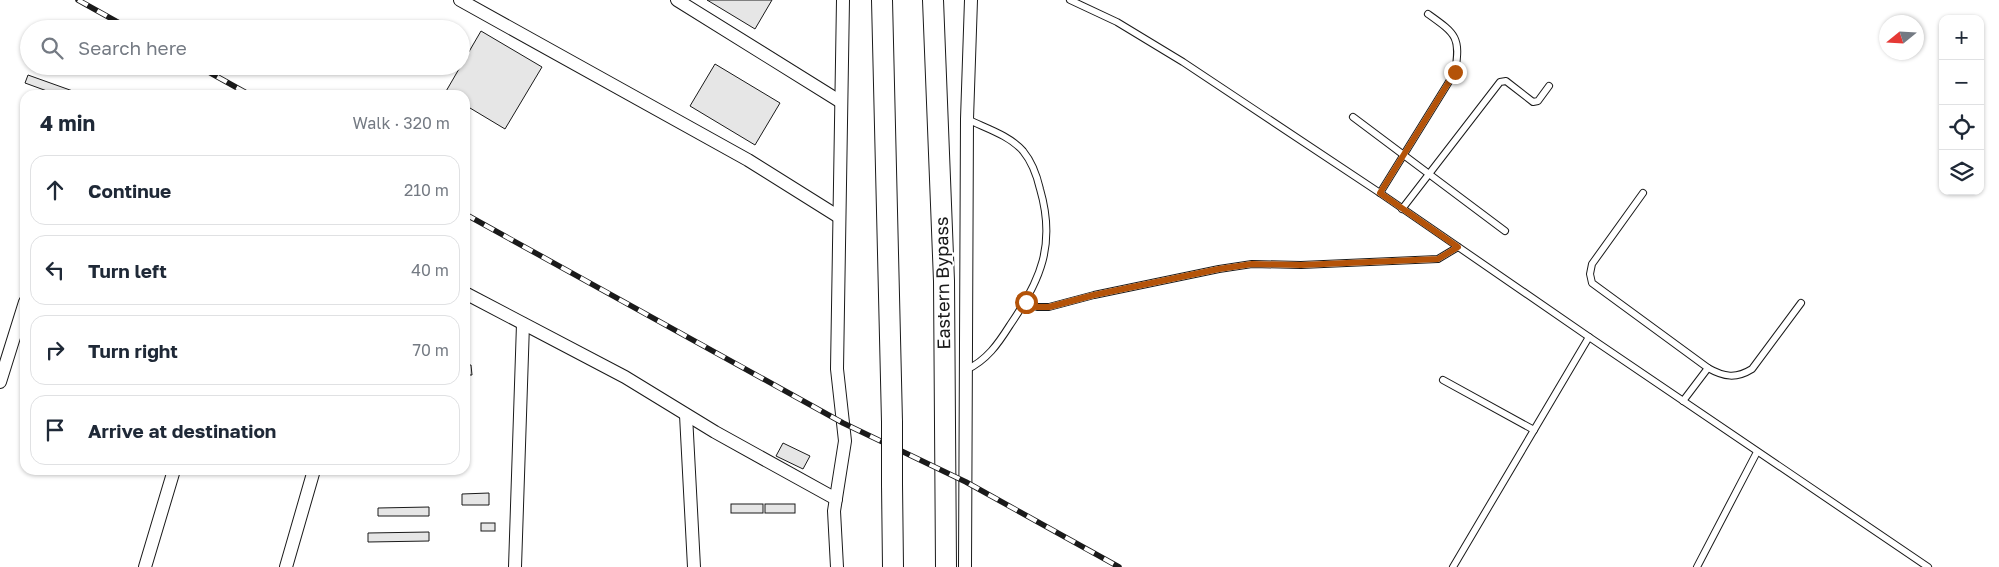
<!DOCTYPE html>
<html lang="en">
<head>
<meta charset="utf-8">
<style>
	:root { --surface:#fff; --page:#f6f6f7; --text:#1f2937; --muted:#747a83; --line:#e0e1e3 }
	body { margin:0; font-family:"Golos Text",sans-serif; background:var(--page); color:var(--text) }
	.controls { position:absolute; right:15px; top:15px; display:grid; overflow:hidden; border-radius:10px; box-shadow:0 1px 4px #0004 }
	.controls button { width:45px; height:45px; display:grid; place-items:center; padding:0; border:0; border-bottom:1px solid var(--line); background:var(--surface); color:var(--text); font:25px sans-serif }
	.compass { position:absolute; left:1879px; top:15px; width:45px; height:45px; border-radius:50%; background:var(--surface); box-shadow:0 1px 4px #0004; rotate:252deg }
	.stop { position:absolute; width:15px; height:15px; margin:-11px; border:4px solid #b45309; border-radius:50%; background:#fff }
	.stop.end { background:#b45309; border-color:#fff; box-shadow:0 1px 5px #0008 }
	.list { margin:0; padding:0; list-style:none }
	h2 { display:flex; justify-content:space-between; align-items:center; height:65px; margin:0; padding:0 20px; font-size:21px }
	h2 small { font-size:16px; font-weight:400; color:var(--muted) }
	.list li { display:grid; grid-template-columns:32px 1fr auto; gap:15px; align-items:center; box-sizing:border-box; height:70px; margin:0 10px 10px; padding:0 10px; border:1px solid var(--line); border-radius:15px }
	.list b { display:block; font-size:19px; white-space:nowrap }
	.list em { font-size:16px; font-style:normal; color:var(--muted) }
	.icon { flex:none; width:28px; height:28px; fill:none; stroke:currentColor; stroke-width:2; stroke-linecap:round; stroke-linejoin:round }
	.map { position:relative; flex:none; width:1999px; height:567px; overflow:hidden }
	.search { position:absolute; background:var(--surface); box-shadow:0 1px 4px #0004; left:20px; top:20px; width:450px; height:55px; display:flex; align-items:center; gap:12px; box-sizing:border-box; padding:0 18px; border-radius:28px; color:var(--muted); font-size:19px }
	.panel { position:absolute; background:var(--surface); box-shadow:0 1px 4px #0004; left:20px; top:90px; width:450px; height:385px; border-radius:15px }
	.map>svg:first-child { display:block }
</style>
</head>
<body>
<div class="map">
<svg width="1999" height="567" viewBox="0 0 1999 567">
	<rect width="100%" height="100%" fill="#fff"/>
	<g fill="#e6e6e6" stroke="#1a1a1a">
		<path d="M707 0H772L755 29Z"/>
		<path d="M481 31 542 67 505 129 465 105V95H449L445 93Z"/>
		<path d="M715 64 780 103 755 145 690 106Z"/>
		<path d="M28 75 84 95H58L25 83Z"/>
		<path d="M465 365H471L472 375H465Z"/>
		<path d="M783 443 810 456 803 469 776 456Z"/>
		<path d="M489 493V505H462V494Z"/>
		<rect x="731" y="504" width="32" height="9"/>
		<rect x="765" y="504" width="30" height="9"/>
		<path d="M429 507V516H378V508Z"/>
		<rect x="481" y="523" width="14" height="8"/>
		<path d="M429 532V541L368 542V533Z"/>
	</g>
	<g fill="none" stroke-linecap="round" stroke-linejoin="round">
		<g stroke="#1a1a1a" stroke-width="8">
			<g id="lane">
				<path d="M1070 0 1117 22 1183 62 1380 193 1589 337 1928 567"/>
				<path d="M1353 117 1505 231"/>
				<path d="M1380 193 1455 72C1461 37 1456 34 1428 14"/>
				<path d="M1643 193 1592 264 1590 274 1592 283 1708 368C1724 377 1736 379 1752 369L1801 303"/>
				<path d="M1402 209 1500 82 1506 81 1533 102 1538 101 1549 86"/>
				<path d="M1027 302 1037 307H1049L1094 295 1219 269 1252 264 1301 265 1438 259 1458 247"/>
				<path d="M966 370C987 360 998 344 1010 325 1041 280 1056 244 1040 189 1037 176 1032 162 1023 151 1009 135 985 128 967 119"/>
				<path d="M1443 380 1534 430"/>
				<path d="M1683 401 1708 368"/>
				<path d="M1453 567 1589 337"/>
				<path d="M1697 567 1757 452"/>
			</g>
		</g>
		<g stroke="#1a1a1a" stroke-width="14">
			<g id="street">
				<path d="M460 0 748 160 839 217"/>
				<path d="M677 0 841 102"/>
				<path d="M465 293 625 377 715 432 836 499"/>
				<path d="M0 382 25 302"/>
				<path d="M686 415 694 567"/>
				<path d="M145 567 174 470"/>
				<path d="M286 567 314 470"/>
				<path d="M515 567 523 324"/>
				<path d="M837 567 834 511 845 441 837 369 843 0"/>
				<path d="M965 567 967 119 971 0"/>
			</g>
		</g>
		<g stroke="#1a1a1a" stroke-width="22">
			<g id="primary">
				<path d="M882 0 892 422"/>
				<path d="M933 0 944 281 946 567"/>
				<path d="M892 484 893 567"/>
			</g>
		</g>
		<use href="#lane" stroke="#fff" stroke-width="6"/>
		<use href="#street" stroke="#fff" stroke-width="12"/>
		<use href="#primary" stroke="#fff" stroke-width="20"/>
		<g stroke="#1a1a1a" stroke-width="5.5">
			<g id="rail">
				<path d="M78 0 130 29"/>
				<path d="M198 66 250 95"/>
				<path d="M465 214 843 423 966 482 1119 567"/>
			</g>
		</g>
		<use href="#rail" stroke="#fff" stroke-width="4" stroke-dasharray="11" stroke-linecap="butt"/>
		<g stroke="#1a1a1a" stroke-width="22" stroke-linecap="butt">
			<path id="primary-bridge" d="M892 422V484"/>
		</g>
		<use href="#primary-bridge" stroke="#fff" stroke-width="20"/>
	</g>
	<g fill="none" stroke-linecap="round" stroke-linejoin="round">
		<path stroke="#b45309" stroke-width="6" d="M1026 302 1037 307H1049L1094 295 1219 269 1252 264 1301 265 1438 259 1458 247 1380 193 1455 72"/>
	</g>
	<g text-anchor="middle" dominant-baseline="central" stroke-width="4" stroke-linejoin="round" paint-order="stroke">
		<g font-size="18" fill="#1a1a1a" stroke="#fff">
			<text transform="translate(942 283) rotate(-91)">Eastern Bypass</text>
		</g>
	</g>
</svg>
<div class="controls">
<button>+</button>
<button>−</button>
<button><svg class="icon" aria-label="locate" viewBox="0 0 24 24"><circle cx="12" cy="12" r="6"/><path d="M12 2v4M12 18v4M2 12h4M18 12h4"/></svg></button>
<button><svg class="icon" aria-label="layers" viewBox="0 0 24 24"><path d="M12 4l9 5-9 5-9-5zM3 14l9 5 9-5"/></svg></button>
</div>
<svg class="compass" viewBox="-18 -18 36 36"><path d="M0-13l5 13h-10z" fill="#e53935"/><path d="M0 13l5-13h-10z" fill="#747a83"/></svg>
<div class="stop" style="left:1026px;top:302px"></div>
<div class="stop end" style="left:1455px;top:72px"></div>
<div class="search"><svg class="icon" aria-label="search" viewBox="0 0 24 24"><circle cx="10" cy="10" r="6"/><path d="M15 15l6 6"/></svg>Search here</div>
<section class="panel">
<h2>4 min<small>Walk · 320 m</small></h2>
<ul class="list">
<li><svg class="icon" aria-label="ahead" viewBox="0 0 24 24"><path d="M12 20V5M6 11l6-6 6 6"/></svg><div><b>Continue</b></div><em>210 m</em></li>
<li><svg class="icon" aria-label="left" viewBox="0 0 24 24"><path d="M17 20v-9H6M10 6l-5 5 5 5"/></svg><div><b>Turn left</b></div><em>40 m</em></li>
<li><svg class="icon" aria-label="right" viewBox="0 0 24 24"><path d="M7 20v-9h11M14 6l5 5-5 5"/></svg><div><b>Turn right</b></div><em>70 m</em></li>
<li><svg class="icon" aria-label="arrive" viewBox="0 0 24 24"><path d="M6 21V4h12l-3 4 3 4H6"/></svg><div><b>Arrive at destination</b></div></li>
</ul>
</section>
</div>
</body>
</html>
